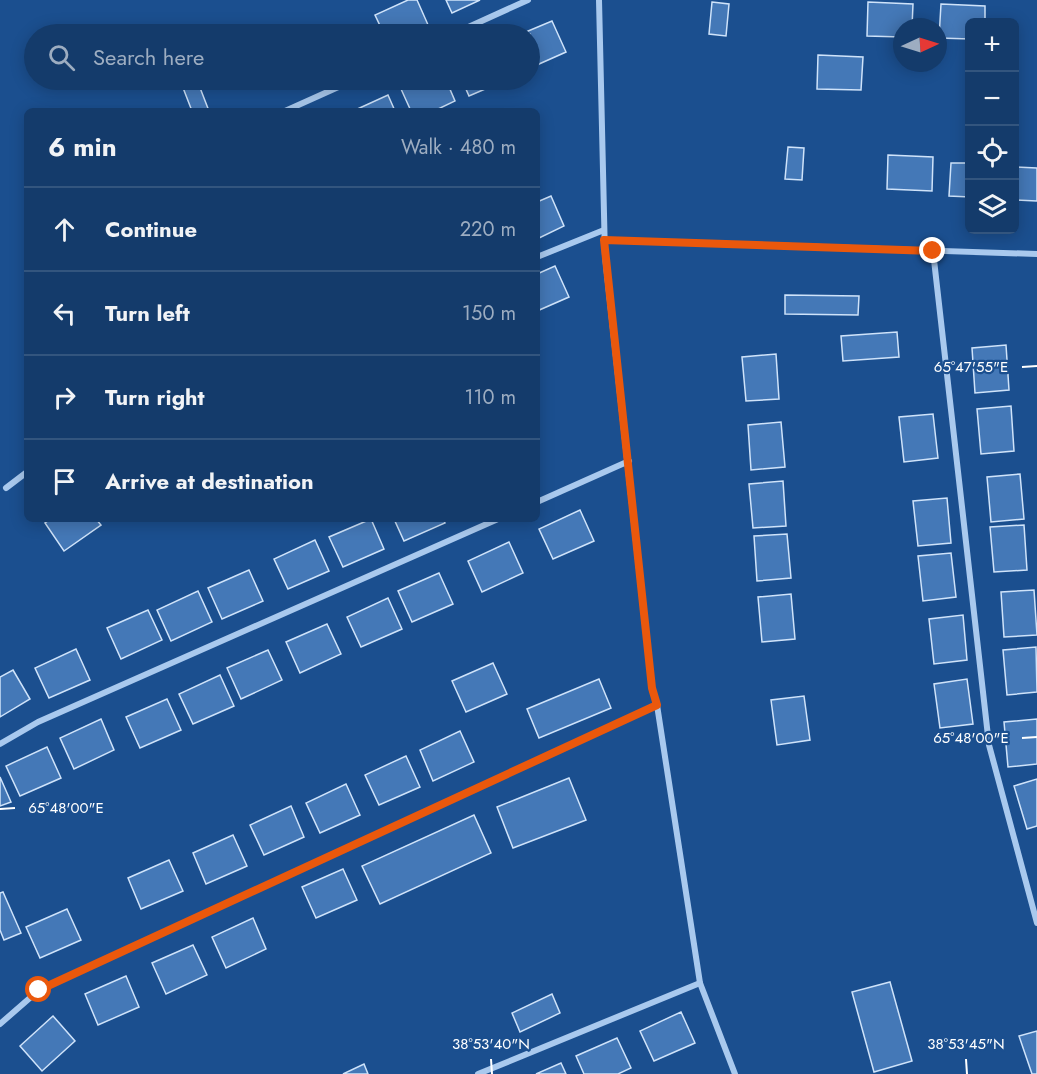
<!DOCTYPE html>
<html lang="en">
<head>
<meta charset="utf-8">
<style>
	:root { --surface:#143b6b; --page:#1d4271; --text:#f1f3f6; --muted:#9dadc1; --line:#33557e }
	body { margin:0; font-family:Jost,sans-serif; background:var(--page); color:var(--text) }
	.controls { position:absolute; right:18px; top:18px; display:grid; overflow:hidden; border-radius:9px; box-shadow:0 3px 15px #0003 }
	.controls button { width:54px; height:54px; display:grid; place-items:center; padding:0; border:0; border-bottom:2px solid var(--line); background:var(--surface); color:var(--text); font:30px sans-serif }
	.compass { position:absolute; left:893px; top:18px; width:54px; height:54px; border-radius:50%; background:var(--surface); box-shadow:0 3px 15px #0003; rotate:86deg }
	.stop { position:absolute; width:18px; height:18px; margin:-14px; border:4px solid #ea580c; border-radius:50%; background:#fff }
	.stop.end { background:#ea580c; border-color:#fff; box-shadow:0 2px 6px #0008 }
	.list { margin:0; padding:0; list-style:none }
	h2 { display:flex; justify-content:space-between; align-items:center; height:78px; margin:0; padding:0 24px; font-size:26px }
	h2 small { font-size:20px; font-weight:400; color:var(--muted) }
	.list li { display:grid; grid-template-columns:39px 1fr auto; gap:18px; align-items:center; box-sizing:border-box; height:84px; padding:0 24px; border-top:2px solid var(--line) }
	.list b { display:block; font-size:22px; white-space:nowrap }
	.list em { font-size:20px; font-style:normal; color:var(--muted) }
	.icon { flex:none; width:33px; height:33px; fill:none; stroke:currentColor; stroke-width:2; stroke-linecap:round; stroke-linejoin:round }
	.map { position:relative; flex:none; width:1037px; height:1074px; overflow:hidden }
	.search { position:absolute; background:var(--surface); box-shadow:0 3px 15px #0003; left:24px; top:24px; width:516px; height:66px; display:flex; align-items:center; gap:15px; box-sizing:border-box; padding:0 21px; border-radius:33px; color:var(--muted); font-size:22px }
	.panel { position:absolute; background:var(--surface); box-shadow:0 3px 15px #0003; left:24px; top:108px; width:516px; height:414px; border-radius:9px }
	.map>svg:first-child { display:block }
</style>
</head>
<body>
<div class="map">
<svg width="1037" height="1074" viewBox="0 0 1037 1074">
	<rect width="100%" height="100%" fill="#1b4f8f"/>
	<g fill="#4478b7" stroke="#cfe3fa" stroke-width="1.5">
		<path d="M408 0H417L429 27 413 34H384L375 15Z"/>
		<path d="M446 0H480L452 13Z"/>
		<path d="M712 2 729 4 726 36 709 34Z"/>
		<path d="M868 2 913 4 912 27H902V37L867 36Z"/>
		<path d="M941 4 985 6V22H970V39L939 38Z"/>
		<path d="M552 21 566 52 530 68V34H521Z"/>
		<path d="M818 55 863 57 861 90 817 89Z"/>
		<path d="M180 80H197L209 111H192Z"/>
		<path d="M422 80H446L455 101 434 111H411L401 89Z"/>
		<path d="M462 80H506L469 96Z"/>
		<path d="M388 95 395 111H353Z"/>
		<path d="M788 147 804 148 802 180 785 179Z"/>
		<path d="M888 155 933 157 932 191 887 189Z"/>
		<path d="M951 163H970V197L949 196Z"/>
		<path d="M1014 167 1037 168V201L1014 200Z"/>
		<path d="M551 196 564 226 537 239V202Z"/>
		<path d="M555 266 569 297 537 311V274Z"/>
		<path d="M785 295 859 296 858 315 785 314Z"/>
		<path d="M897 332 899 357 843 361 841 336Z"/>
		<path d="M1006 345 1009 390 975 393 972 348Z"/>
		<path d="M776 354 779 399 746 401 742 357Z"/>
		<path d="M1011 406 1014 451 981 454 977 409Z"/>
		<path d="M933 414 938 458 904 462 899 417Z"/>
		<path d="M781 422 785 467 751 470 748 425Z"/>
		<path d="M1020 474 1024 519 991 522 987 477Z"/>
		<path d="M783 481 786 526 753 528 749 484Z"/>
		<path d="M947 498 951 543 918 546 913 501Z"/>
		<path d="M580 510 594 541 553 559 539 529Z"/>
		<path d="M51 519H96L101 525 64 551 45 523Z"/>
		<path d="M371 519 384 549 343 567 329 537Z"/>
		<path d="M394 519H443L445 523 404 541Z"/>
		<path d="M1024 525 1027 570 994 572 990 527Z"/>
		<path d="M787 534 791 578 757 581 754 536Z"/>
		<path d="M315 540 329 571 288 589 274 559Z"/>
		<path d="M509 542 523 573 482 592 468 561Z"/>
		<path d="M951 553 956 597 923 601 918 556Z"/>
		<path d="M249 570 263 601 222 619 208 588Z"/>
		<path d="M439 573 453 604 412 622 398 591Z"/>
		<path d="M1034 590 1037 635 1004 637 1001 592Z"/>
		<path d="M198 591 212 622 171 641 157 610Z"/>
		<path d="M791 594 795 639 762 642 758 597Z"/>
		<path d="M388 598 402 629 361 647 347 617Z"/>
		<path d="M148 610 162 640 121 659 107 628Z"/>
		<path d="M963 615 967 660 934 664 929 619Z"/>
		<path d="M327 624 341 654 300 673 286 642Z"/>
		<path d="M1036 647 1037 692 1007 695 1003 650Z"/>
		<path d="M76 649 90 680 49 698 35 668Z"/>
		<path d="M268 650 282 680 241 699 227 668Z"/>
		<path d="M493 663 507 694 466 712 452 681Z"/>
		<path d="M13 670 30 699 0 717V677Z"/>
		<path d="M220 675 234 706 193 724 179 694Z"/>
		<path d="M599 679 611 708 539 738 527 709Z"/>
		<path d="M967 679 973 724 940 728 934 684Z"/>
		<path d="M804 696 810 740 777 745 771 700Z"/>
		<path d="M167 699 181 730 140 748 126 717Z"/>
		<path d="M101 719 114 750 74 769 60 738Z"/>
		<path d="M1037 719V764L1008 767 1004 722Z"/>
		<path d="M460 731 474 762 433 781 420 750Z"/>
		<path d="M47 747 61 778 20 796 6 766Z"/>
		<path d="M406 756 420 787 379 805 365 775Z"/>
		<path d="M0 777 11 802 0 806Z"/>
		<path d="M569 778 586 820 513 848 497 807Z"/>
		<path d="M1037 779V826L1027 829 1014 786Z"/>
		<path d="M346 784 360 815 320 833 306 803Z"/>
		<path d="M291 806 304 837 264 855 250 825Z"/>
		<path d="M474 815 491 853 380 904 362 866Z"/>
		<path d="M233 835 247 866 206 884 193 853Z"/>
		<path d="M169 860 183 891 141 909 128 878Z"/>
		<path d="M343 869 357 900 316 918 302 887Z"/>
		<path d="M3 892 21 933 4 940 0 930V893Z"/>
		<path d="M67 909 81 940 40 958 26 927Z"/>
		<path d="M253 918 266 949 226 968 212 937Z"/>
		<path d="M193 945 207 975 166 994 152 963Z"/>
		<path d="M126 976 139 1007 98 1025 85 994Z"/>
		<path d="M890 982 912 1061 874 1072 852 992Z"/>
		<path d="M552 994 560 1013 520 1032 512 1013Z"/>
		<path d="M681 1012 695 1043 654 1061 640 1031Z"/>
		<path d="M53 1016 75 1041 42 1071 20 1046Z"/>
		<path d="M1037 1031V1074H1032L1019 1036Z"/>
		<path d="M617 1038 631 1068 618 1074H584L576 1056Z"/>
		<path d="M561 1063 566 1074H536Z"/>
		<path d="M364 1064 368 1074H343Z"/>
	</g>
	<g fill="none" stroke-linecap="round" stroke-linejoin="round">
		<g stroke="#a9c9ee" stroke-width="6">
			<path d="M599 0 605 256 652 689 657 705 700 983 735 1074"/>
			<path d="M453 34 528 0"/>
			<path d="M285 111 354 80"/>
			<path d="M604 240 1037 254"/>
			<path d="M933 251 989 745 1037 923"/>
			<path d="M537 257 604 230"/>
			<path d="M6 488 27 472"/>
			<path d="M537 502 629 461"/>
			<path d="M0 744 38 722 498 519"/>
			<path d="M0 1024 39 990 657 705"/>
			<path d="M478 1074 700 983"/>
		</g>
	</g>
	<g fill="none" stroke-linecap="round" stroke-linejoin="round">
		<path stroke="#ea580c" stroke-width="8" d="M39 990 657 705 652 688 604 240 933 251"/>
	</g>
	<path fill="none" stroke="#fff" stroke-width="2" d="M1022 367 1037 366M1022 738 1037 737M0 809 15 808M491 1059 492 1074M966 1059 967 1074"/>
	<g font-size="15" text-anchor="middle" fill="#fff" stroke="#1b4f8f" stroke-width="4.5" stroke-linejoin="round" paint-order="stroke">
		<text x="971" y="372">65°47'55"E</text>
		<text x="971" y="743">65°48'00"E</text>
		<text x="66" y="813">65°48'00"E</text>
		<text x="491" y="1049">38°53'40"N</text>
		<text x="966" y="1049">38°53'45"N</text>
	</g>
</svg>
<div class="controls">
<button>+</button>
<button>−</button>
<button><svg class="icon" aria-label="locate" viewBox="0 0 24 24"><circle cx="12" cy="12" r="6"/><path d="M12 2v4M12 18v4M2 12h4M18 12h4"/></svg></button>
<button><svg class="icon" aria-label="layers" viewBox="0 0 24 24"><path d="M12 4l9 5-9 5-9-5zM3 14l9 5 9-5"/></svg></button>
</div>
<svg class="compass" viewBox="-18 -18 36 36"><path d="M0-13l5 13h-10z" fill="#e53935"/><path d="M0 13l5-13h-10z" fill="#9dadc1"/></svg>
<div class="stop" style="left:39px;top:990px"></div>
<div class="stop end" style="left:933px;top:251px"></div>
<div class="search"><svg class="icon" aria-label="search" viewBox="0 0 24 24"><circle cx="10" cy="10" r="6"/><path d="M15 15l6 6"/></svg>Search here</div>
<section class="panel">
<h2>6 min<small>Walk · 480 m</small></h2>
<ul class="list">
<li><svg class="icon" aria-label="ahead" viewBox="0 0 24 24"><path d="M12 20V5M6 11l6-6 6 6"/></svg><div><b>Continue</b></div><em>220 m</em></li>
<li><svg class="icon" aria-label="left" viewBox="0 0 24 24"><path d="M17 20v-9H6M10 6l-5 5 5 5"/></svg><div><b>Turn left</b></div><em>150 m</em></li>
<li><svg class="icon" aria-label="right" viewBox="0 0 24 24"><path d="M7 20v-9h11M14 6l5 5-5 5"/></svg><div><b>Turn right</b></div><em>110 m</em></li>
<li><svg class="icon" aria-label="arrive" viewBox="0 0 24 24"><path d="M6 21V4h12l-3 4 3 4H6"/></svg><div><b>Arrive at destination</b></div></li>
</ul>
</section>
</div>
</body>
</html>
